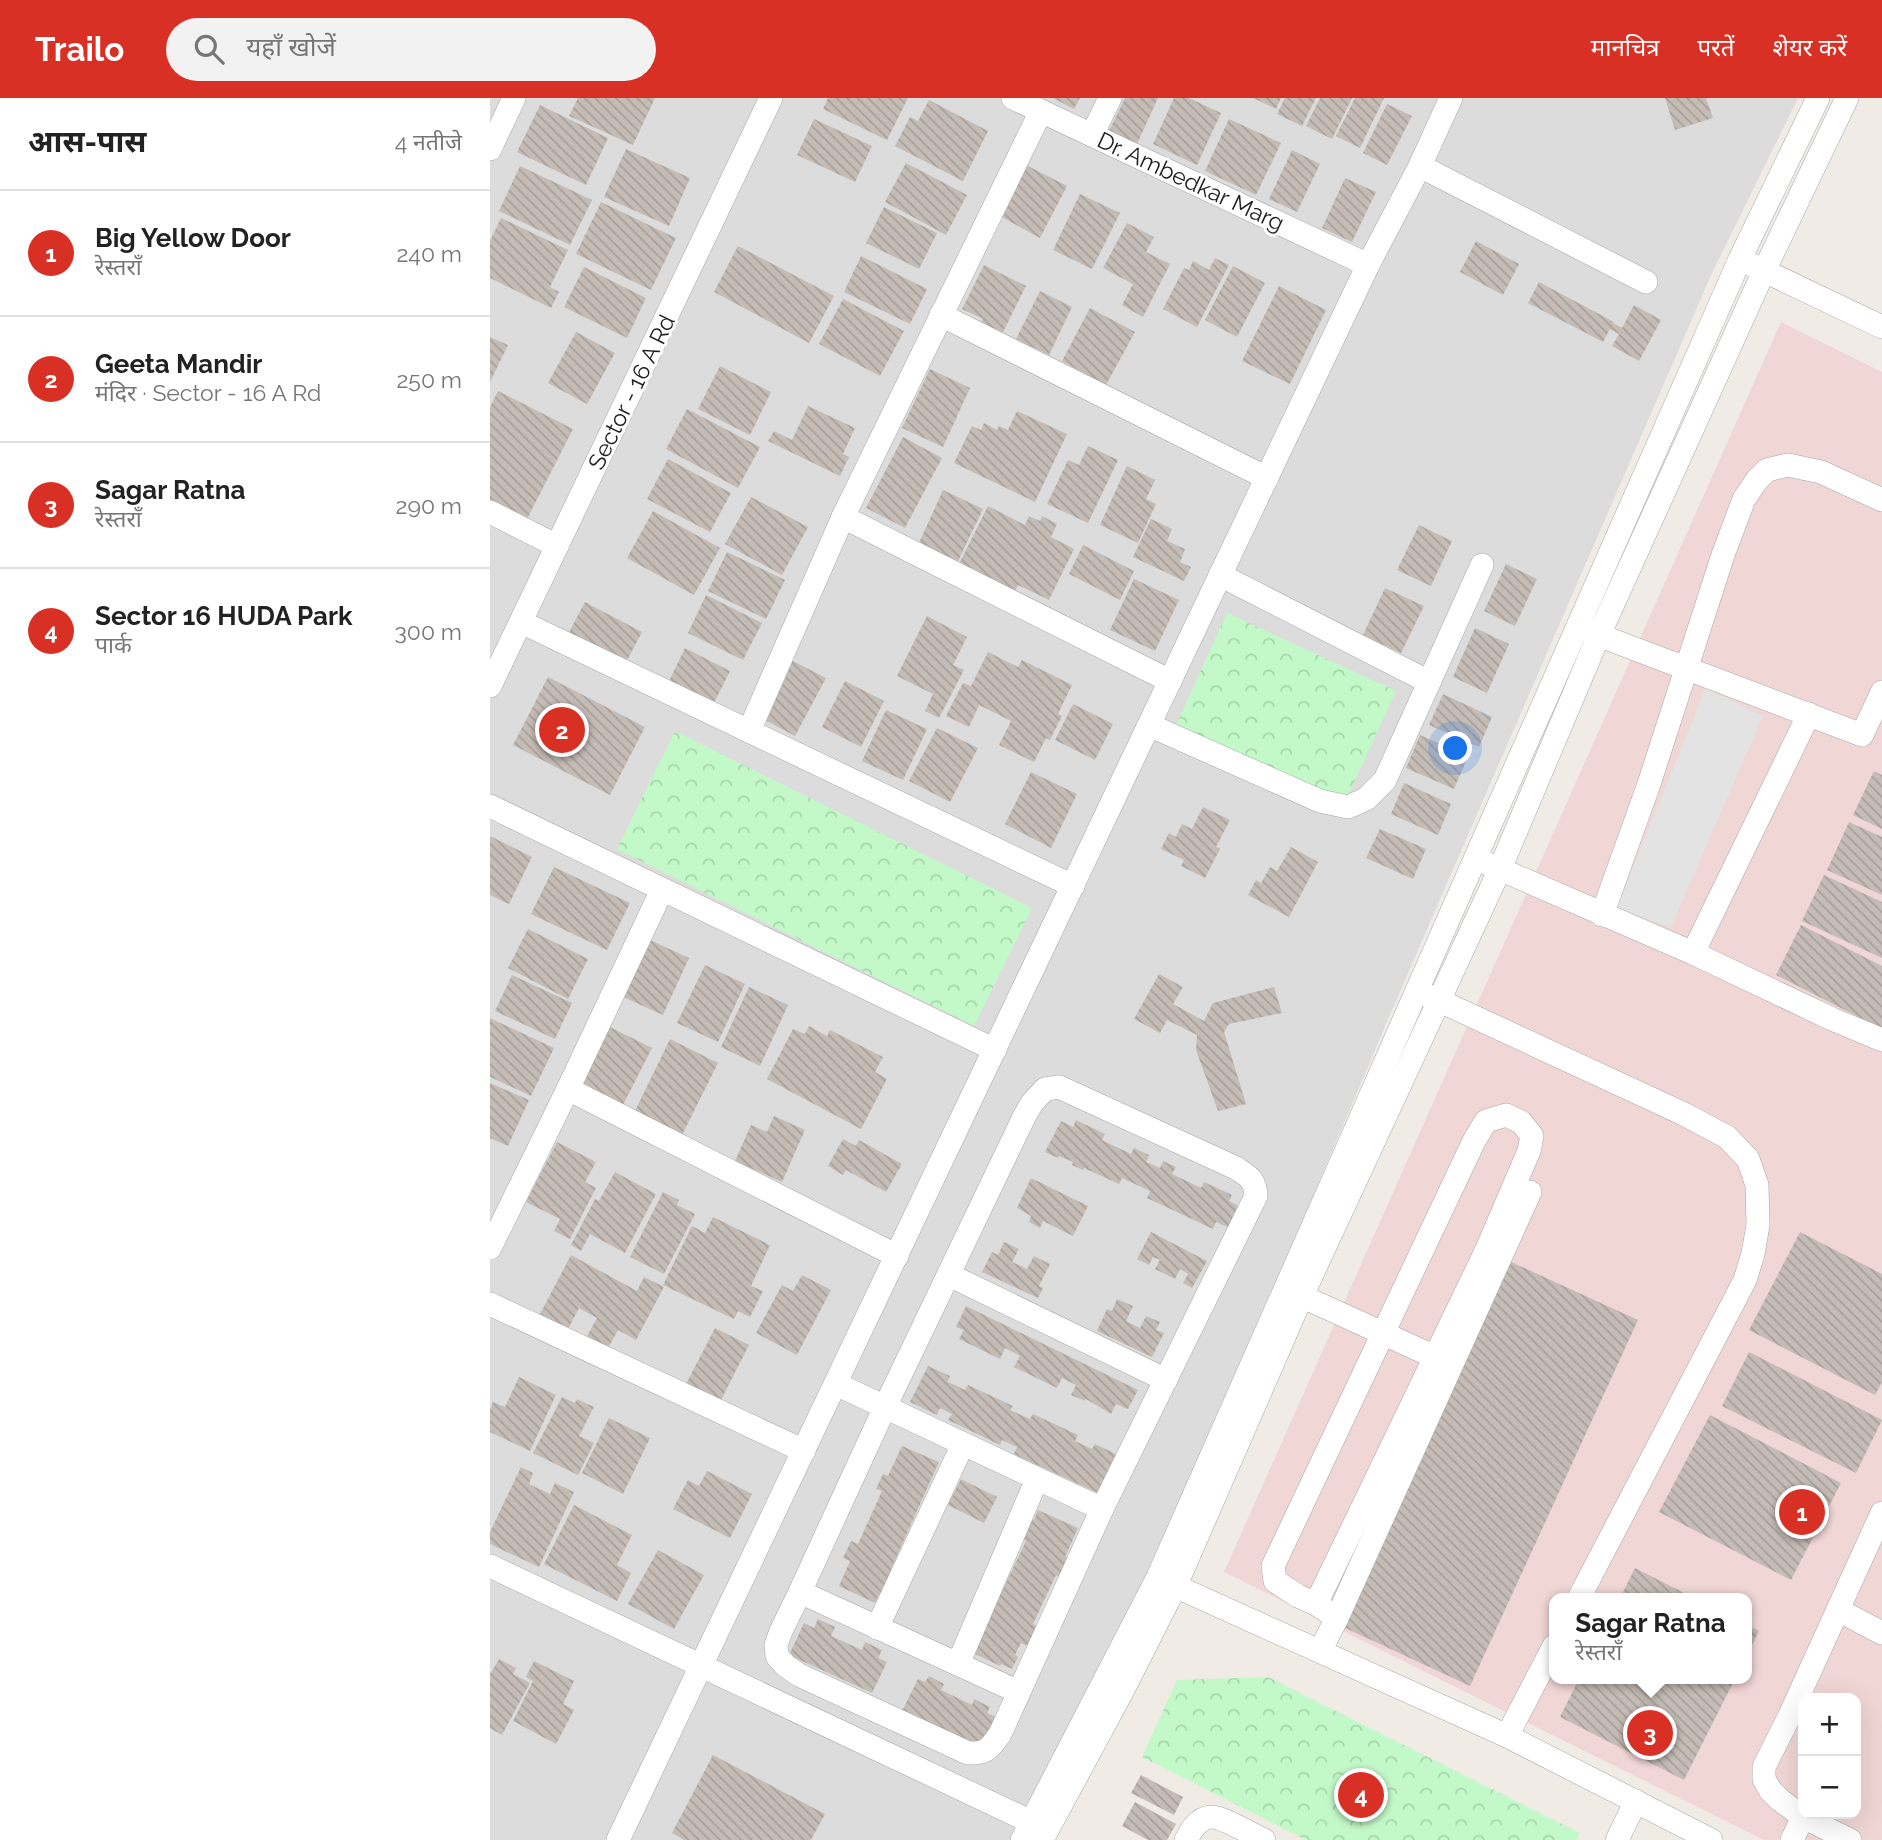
<!DOCTYPE html>
<html lang="hi">
<head>
<meta charset="utf-8">
<style>
	:root { --surface:#fff; --page:#f2f2f2; --text:#222; --muted:#767676; --line:#e0e0e0; --accent:#d93025 }
	body { margin:0; font-family:Raleway,"Noto Sans Devanagari",sans-serif; background:var(--page); color:var(--text) }
	.controls { position:absolute; right:21px; bottom:21px; display:grid; overflow:hidden; border-radius:14px; box-shadow:0 7px 28px #0002 }
	.controls button { width:63px; height:63px; display:grid; place-items:center; padding:0; border:0; border-bottom:2px solid var(--line); background:var(--surface); color:var(--text); font:35px sans-serif }
	.you { position:absolute; left:966px; top:651px; width:24px; height:24px; margin:-18px; border:5px solid #fff; border-radius:50%; background:#1a73e8; box-shadow:0 0 0 10px #1a73e833 }
	.badge { display:grid; place-items:center; width:46px; height:46px; border-radius:50%; background:var(--accent); color:#fff; font-size:23px; font-weight:700 }
	.pin { position:absolute; translate:-50% -50%; border:4px solid #fff; box-shadow:0 2px 7px #0006 }
	.popup { position:absolute; left:1059px; top:1495px; width:203px; height:91px; box-sizing:border-box; display:grid; place-content:center; border-radius:14px; background:var(--surface); filter:drop-shadow(0 2px 5px #0005); font-size:23px; white-space:nowrap; color:var(--muted) }
	.popup b { font-size:26px; color:var(--text) }
	.popup::after { content:''; position:absolute; left:50%; top:100%; margin-left:-14px; border:14px solid transparent; border-top-color:var(--surface) }
	.list { margin:0; padding:0; list-style:none }
	h2 { display:flex; justify-content:space-between; align-items:center; height:91px; margin:0; padding:0 28px; font-size:30px }
	h2 small { font-size:23px; font-weight:400; color:var(--muted) }
	.list li { display:grid; grid-template-columns:46px 1fr auto; gap:21px; align-items:center; box-sizing:border-box; height:126px; padding:0 28px; border-top:2px solid var(--line) }
	.list b { display:block; font-size:26px; white-space:nowrap }
	.list p { margin:0; font-size:23px; white-space:nowrap; color:var(--muted) }
	.list em { font-size:23px; font-style:normal; color:var(--muted) }
	.icon { flex:none; width:38px; height:38px; fill:none; stroke:currentColor; stroke-width:2; stroke-linecap:round; stroke-linejoin:round }
	.map { position:relative; flex:none; width:1392px; height:1742px; overflow:hidden }
	header { display:flex; align-items:center; gap:42px; box-sizing:border-box; height:98px; padding:0 35px; background:var(--accent); color:#fff }
	header strong { font-size:33px }
	nav { display:flex; gap:38px; margin-inline-start:auto; font-size:24px }
	.search { width:490px; height:63px; background:var(--page); display:flex; align-items:center; gap:18px; box-sizing:border-box; padding:0 24px; border-radius:38px; color:var(--muted); font-size:26px }
	main { display:flex }
	aside { flex:1; background:var(--surface) }
	.map>svg:first-child { display:block }
</style>
</head>
<body>
<header>
<strong>Trailo</strong>
<div class="search"><svg class="icon" aria-label="search" viewBox="0 0 24 24"><circle cx="10" cy="10" r="6"/><path d="M15 15l6 6"/></svg>यहाँ खोजें</div>
<nav><a>मानचित्र</a><a>परतें</a><a>शेयर करें</a></nav>
</header>
<main>
<aside>
<h2>आस-पास<small>4 नतीजे</small></h2>
<ul class="list">
<li><span class="badge">1</span><div><b>Big Yellow Door</b><p>रेस्तराँ</p></div><em>240 m</em></li>
<li><span class="badge">2</span><div><b>Geeta Mandir</b><p>मंदिर · Sector - 16 A Rd</p></div><em>250 m</em></li>
<li><span class="badge">3</span><div><b>Sagar Ratna</b><p>रेस्तराँ</p></div><em>290 m</em></li>
<li><span class="badge">4</span><div><b>Sector 16 HUDA Park</b><p>पार्क</p></div><em>300 m</em></li>
</ul>
</aside>
<div class="map">
<svg width="1392" height="1742" viewBox="0 0 1392 1742">
	<defs>
		<pattern id="park-crowns" width="20" height="18" patternUnits="userSpaceOnUse" patternTransform="scale(1.75)"><rect width="20" height="18" fill="#c3f9c8"/><path d="M2 6a3 3 0 1 1 6 0M12 15a3 3 0 1 1 6 0" fill="none" stroke="#a7d5ab"/></pattern>
		<pattern id="building-back-hatch" width="6" height="6" patternUnits="userSpaceOnUse" patternTransform="scale(1.75)"><rect width="6" height="6" fill="#c4bcb5"/><path d="M-1 5l2 2M0 0l6 6M5-1l2 2" fill="none" stroke="#a8a19b"/></pattern>
	</defs>
	<rect width="100%" height="100%" fill="#f0ece5"/>
	<path fill="#dddcdc" d="M0 0H1308L1222 175 902 912 661 1480 524 1742H0Z"/>
	<path fill="#f0d6d5" fill-rule="evenodd" d="M1291 224 1392 274V1742H1274L734 1474ZM1064 1500H1256V1581H1064ZM1313 1600H1366V1716H1313Z"/>
	<g fill="url(#park-crowns)">
		<path d="M737 515 906 593 851 713 682 636Z"/>
		<path d="M185 633 542 810 484 928 127 751Z"/>
		<path d="M778 1579 1090 1735 1086 1742H816L652 1659 687 1582Z"/>
	</g>
	<path fill="#e3e3e3" d="M1215 590 1273 618 1181 829 1126 811 1204 619Z"/>
	<g fill="url(#building-back-hatch)">
		<path d="M88 0H165L143 47 79 18Z"/>
		<path d="M338 0H418L397 42 333 11Z"/>
		<path d="M563 0H590L584 11Z"/>
		<path d="M635 0H668L647 46 619 33Z"/>
		<path d="M684 0H699L731 15 707 67 663 46Z"/>
		<path d="M763 0H791L786 11Z"/>
		<path d="M795 0H826L812 28 787 16Z"/>
		<path d="M830 0H862L842 41 816 28Z"/>
		<path d="M865 0H894L870 50 846 38Z"/>
		<path d="M1175 0H1216L1223 20 1185 32Z"/>
		<path d="M439 2 498 33 473 83 405 48 420 19 428 23Z"/>
		<path d="M897 6 922 18 897 67 873 55Z"/>
		<path d="M50 7 118 40 96 87 27 54Z"/>
		<path d="M324 21 382 48 365 84 307 57Z"/>
		<path d="M739 21 791 45 766 97 715 73Z"/>
		<path d="M136 51 200 80 179 128 114 99Z"/>
		<path d="M802 52 830 66 807 114 779 101Z"/>
		<path d="M416 65 477 97 456 137 395 104Z"/>
		<path d="M536 67 577 88 550 140 510 118Z"/>
		<path d="M30 68 102 102 80 147 9 113Z"/>
		<path d="M855 80 886 94 862 144 832 130Z"/>
		<path d="M590 96 630 115 602 171 563 152Z"/>
		<path d="M111 104 186 140 161 192 86 156Z"/>
		<path d="M394 109 447 135 429 171 376 145Z"/>
		<path d="M11 120 78 152 60 189 69 194 61 210 0 180V143Z"/>
		<path d="M637 125 664 139 656 154 680 166 653 219 632 207 643 186 613 170Z"/>
		<path d="M986 143 1029 166 1013 197 970 174Z"/>
		<path d="M248 148 344 198 319 245 224 194Z"/>
		<path d="M371 158 437 191 420 226 354 194Z"/>
		<path d="M725 160 739 167 707 229 673 211 694 170 699 172 703 163 719 172Z"/>
		<path d="M494 167 536 188 509 242 488 231 493 221 472 211Z"/>
		<path d="M743 168 775 185 747 239 715 222Z"/>
		<path d="M94 169 156 200 137 240 74 209Z"/>
		<path d="M1049 184 1124 224 1123 225 1132 230 1144 207 1171 222 1149 263 1122 248 1129 236 1120 231 1113 244 1038 205Z"/>
		<path d="M789 188 836 212 800 286 752 263Z"/>
		<path d="M550 193 582 209 559 257 526 241Z"/>
		<path d="M353 201 414 233 390 278 329 246Z"/>
		<path d="M600 210 645 234 616 287 572 263Z"/>
		<path d="M86 234 125 255 97 306 58 285Z"/>
		<path d="M0 239 18 247 0 284Z"/>
		<path d="M230 268 281 294 260 337 208 311Z"/>
		<path d="M440 271 480 290 453 349 412 330Z"/>
		<path d="M8 293 83 331 35 425 0 408V309Z"/>
		<path d="M318 308 365 330 353 356 359 359 350 378 278 343 284 333 302 342Z"/>
		<path d="M197 311 270 349 248 390 176 351Z"/>
		<path d="M527 313 577 336 545 404 464 365 482 328 491 332 494 325 507 332 509 328 518 332Z"/>
		<path d="M413 339 452 360 415 430 376 410Z"/>
		<path d="M598 348 628 362 598 425 557 406 578 362 589 367Z"/>
		<path d="M178 361 241 395 220 434 157 401Z"/>
		<path d="M637 368 665 382 656 401 666 406 648 445 610 427Z"/>
		<path d="M453 392 493 411 468 463 429 445Z"/>
		<path d="M261 399 318 429 292 477 235 446Z"/>
		<path d="M498 408 535 427 539 418 550 423 552 418 567 426 561 439 584 451 559 502 528 487 524 496 468 468Z"/>
		<path d="M163 413 230 450 204 497 137 460Z"/>
		<path d="M661 421 682 431 677 443 695 451 690 464 701 469 694 483 643 459Z"/>
		<path d="M929 427 962 443 941 488 907 472Z"/>
		<path d="M593 447 644 473 630 502 579 476Z"/>
		<path d="M237 454 295 482 276 521 218 493Z"/>
		<path d="M1016 466 1047 481 1025 528 994 513Z"/>
		<path d="M644 481 689 502 665 553 620 532Z"/>
		<path d="M895 490 934 508 911 555 873 537Z"/>
		<path d="M216 497 272 525 253 562 198 535Z"/>
		<path d="M95 504 152 534 133 570 76 540Z"/>
		<path d="M437 518 477 539 463 567 474 572 449 620 435 613 443 596 407 578Z"/>
		<path d="M985 530 1019 546 997 595 963 579Z"/>
		<path d="M195 550 240 573 224 605 179 583Z"/>
		<path d="M498 554 528 569 532 562 582 587 568 616 572 618 560 642 556 640 544 664 509 647 521 623 489 607 479 629 456 618 473 585 481 588Z"/>
		<path d="M301 562 336 580 305 638 271 620Z"/>
		<path d="M58 579 155 629 120 697 23 647Z"/>
		<path d="M355 583 394 603 371 649 332 629Z"/>
		<path d="M953 596 1002 619 989 649 939 627Z"/>
		<path d="M583 606 623 626 605 662 565 642Z"/>
		<path d="M396 612 437 631 413 682 372 663Z"/>
		<path d="M447 630 488 650 460 704 419 683Z"/>
		<path d="M930 637 978 658 964 691 916 670Z"/>
		<path d="M1384 673 1392 677V731L1363 717Z"/>
		<path d="M541 674 587 696 561 750 515 726Z"/>
		<path d="M914 685 961 706 948 737 901 716Z"/>
		<path d="M713 709 740 722 726 749 730 751 715 780 691 768 694 762 671 751 679 735 686 739 692 726 702 731Z"/>
		<path d="M1359 724 1392 739V797L1337 772Z"/>
		<path d="M890 731 936 751 923 781 876 760Z"/>
		<path d="M0 738 42 759 19 806 0 797Z"/>
		<path d="M801 749 828 764 799 819 758 797 766 782 771 785 780 769 787 773Z"/>
		<path d="M64 769 140 805 117 852 41 816Z"/>
		<path d="M1334 777 1392 804V860L1312 823Z"/>
		<path d="M1311 827 1392 868V931L1286 877Z"/>
		<path d="M38 831 98 861 78 901 18 870Z"/>
		<path d="M160 842 199 860 173 917 133 899Z"/>
		<path d="M215 867 255 886 228 944 187 925Z"/>
		<path d="M669 876 693 889 683 906 714 923 723 905 784 889 792 915 739 926 734 934 756 1006 728 1013 706 952 707 937 677 922 670 935 644 921Z"/>
		<path d="M22 877 82 905 65 941 5 913Z"/>
		<path d="M259 889 298 907 270 968 231 949Z"/>
		<path d="M0 920 64 950 41 998 0 979Z"/>
		<path d="M319 928 337 938 340 932 393 959 385 974 397 981 371 1031 277 981 303 931 315 936Z"/>
		<path d="M120 929 162 950 133 1007 91 986Z"/>
		<path d="M180 941 228 965 192 1037 145 1013Z"/>
		<path d="M0 985 39 1002 18 1048 0 1040Z"/>
		<path d="M284 1018 315 1032 292 1084 245 1063 261 1027 277 1034Z"/>
		<path d="M586 1022 615 1036 612 1042 641 1056 644 1050 659 1057 656 1064 670 1070 673 1063 686 1069 682 1076 711 1090 714 1084 742 1097 739 1103 752 1110 742 1131 726 1124 723 1131 657 1100 660 1093 632 1080 629 1086 594 1070 593 1072 582 1067 583 1064 569 1058 568 1060 555 1054 571 1023 583 1029Z"/>
		<path d="M353 1041 366 1048 369 1042 412 1066 396 1094 356 1072 353 1077 338 1068Z"/>
		<path d="M67 1044 106 1064 95 1084 106 1090 80 1141 64 1133 70 1121 36 1104Z"/>
		<path d="M125 1074 166 1096 135 1155 100 1136 91 1153 81 1147 105 1101 109 1103Z"/>
		<path d="M541 1080 598 1108 583 1138 553 1123 550 1130 539 1124 541 1118 527 1110Z"/>
		<path d="M173 1094 189 1102 187 1107 205 1116 174 1176 140 1159Z"/>
		<path d="M223 1119 280 1147 261 1188 273 1193 260 1219 248 1213 244 1221 173 1187 202 1128 215 1135Z"/>
		<path d="M661 1134 717 1163 702 1190 693 1185 698 1176 690 1171 685 1181 665 1171 670 1162 663 1159 659 1167 647 1161Z"/>
		<path d="M1310 1134 1392 1176V1284L1385 1297 1259 1232Z"/>
		<path d="M514 1144 529 1151 522 1164 537 1171 544 1158 560 1166 549 1188 553 1190 548 1200 492 1174 502 1154 508 1157Z"/>
		<path d="M81 1157 147 1193 154 1179 174 1189 146 1242 128 1232 117 1252 96 1240 107 1220 89 1210 78 1231 50 1216Z"/>
		<path d="M1019 1163 1148 1222 980 1588 851 1528Z"/>
		<path d="M312 1177 341 1192 307 1257 266 1235 292 1187 303 1193Z"/>
		<path d="M627 1201 643 1208 636 1223 650 1230 656 1218 670 1224 666 1232 674 1235 662 1259 607 1233 617 1211 622 1213Z"/>
		<path d="M476 1208 648 1292 638 1311 626 1306 621 1316 596 1301 595 1303 581 1297 586 1287 572 1280 567 1290 524 1269 530 1258 515 1250 510 1261 469 1241 474 1232 466 1229Z"/>
		<path d="M225 1230 259 1247 229 1306 195 1288Z"/>
		<path d="M1259 1254 1392 1322 1366 1375 1232 1308Z"/>
		<path d="M438 1268 460 1278 458 1284 475 1292 478 1287 523 1308 520 1312 540 1321 543 1316 588 1337 585 1343 602 1351 605 1346 628 1357 610 1396 524 1356 527 1349 512 1342 510 1347 458 1322 462 1316 450 1310 447 1317 420 1304Z"/>
		<path d="M29 1279 66 1297 40 1353 0 1334V1311L3 1304 15 1309Z"/>
		<path d="M72 1299 85 1305 87 1301 104 1309 89 1338 104 1345 88 1377 43 1355Z"/>
		<path d="M1220 1317 1351 1385 1301 1482 1169 1414Z"/>
		<path d="M119 1320 160 1340 133 1396 92 1375Z"/>
		<path d="M412 1348 449 1364 401 1471 406 1474 395 1499 389 1496 385 1505 349 1488 360 1463 353 1460 361 1443 368 1446 392 1393 386 1391 393 1376 398 1378Z"/>
		<path d="M31 1369 43 1375 39 1386 60 1396 65 1385 84 1394 49 1469 0 1446V1434Z"/>
		<path d="M217 1373 262 1396 240 1440 183 1411 198 1382 209 1388Z"/>
		<path d="M471 1381 507 1399 494 1425 458 1407Z"/>
		<path d="M84 1407 142 1437 127 1467 141 1475 127 1503 54 1466Z"/>
		<path d="M548 1412 588 1430 575 1459 580 1461 571 1480 566 1477 543 1526 549 1529 539 1549 531 1545 525 1557 528 1559 522 1571 511 1566 510 1568 485 1556 488 1550 480 1546 498 1523 536 1443 530 1440 540 1420 544 1422Z"/>
		<path d="M168 1452 214 1477 184 1531 138 1506Z"/>
		<path d="M1145 1470 1204 1500H1130Z"/>
		<path d="M328 1521 345 1529 341 1538 372 1552 375 1544 392 1552 388 1560 397 1564 382 1595 299 1557 314 1525 324 1530Z"/>
		<path d="M1256 1527 1269 1533 1256 1559Z"/>
		<path d="M9 1561 26 1570 23 1576 40 1585 12 1637 0 1630V1575H1Z"/>
		<path d="M44 1563 84 1583 73 1606 84 1612 66 1646 23 1623 43 1583 36 1579Z"/>
		<path d="M439 1578 454 1586 451 1592 482 1607 484 1601 500 1609 497 1615 508 1620 491 1654 411 1615 428 1581 435 1584Z"/>
		<path d="M1089 1581H1245L1194 1682 1070 1619Z"/>
		<path d="M223 1657 335 1716 321 1742H194L182 1735Z"/>
		<path d="M651 1677 693 1699 684 1717 641 1695Z"/>
		<path d="M645 1704 686 1726 677 1742H658L632 1728Z"/>
	</g>
	<g fill="none" stroke-linecap="round" stroke-linejoin="round">
		<g stroke="#a6a6a6" stroke-width="24">
			<g id="minor">
				<path d="M523 0 878 167"/>
				<path d="M602 37 620 0"/>
				<path d="M0 51 24 0"/>
				<path d="M930 68 1156 184"/>
				<path d="M1262 167 1392 229"/>
				<path d="M451 217 777 380"/>
				<path d="M0 414 67 448"/>
				<path d="M353 419 680 583"/>
				<path d="M730 477 939 584"/>
				<path d="M31 524 583 788"/>
				<path d="M1095 532 1372 637 1392 594"/>
				<path d="M0 588 281 0"/>
				<path d="M659 627 830 703 858 709 876 701 895 682 992 467"/>
				<path d="M259 633 353 419 551 13"/>
				<path d="M0 708 505 952"/>
				<path d="M998 766 1203 855 1342 921 1392 942"/>
				<path d="M1112 817 1159 686 1233 457 1254 401 1267 382 1277 372 1298 367 1331 374 1392 402"/>
				<path d="M1203 855 1319 616"/>
				<path d="M939 898 1194 1016 1237 1039 1258 1061 1267 1087 1268 1127 1263 1156 1255 1182 1089 1500"/>
				<path d="M569 989 746 1070C759 1079 765 1081 766 1098L612 1411 510 1636C500 1650 497 1656 478 1655L309 1577 296 1568 287 1558 286 1547 291 1533 310 1494 395 1309 534 1019 542 1005 555 991Z"/>
				<path d="M78 991 407 1158"/>
				<path d="M0 1150 78 991 172 792"/>
				<path d="M459 1177 676 1282"/>
				<path d="M798 1192 945 1259"/>
				<path d="M0 1206 314 1353"/>
				<path d="M346 1286 612 1411"/>
				<path d="M0 1468 554 1730"/>
				<path d="M674 1483 1017 1638 1221 1742"/>
				<path d="M310 1494 529 1594"/>
				<path d="M826 1506 808 1498 785 1483 783 1468 984 1043 996 1023 1016 1017 1031 1024 1042 1038 1039 1053 997 1151 826 1506 847 1520 830 1553"/>
				<path d="M1348 1512 1392 1535"/>
				<path d="M847 1520 1040 1094"/>
				<path d="M387 1530 473 1346"/>
				<path d="M468 1566 547 1381"/>
				<path d="M1017 1638 1064 1548"/>
				<path d="M128 1742 878 167 930 68 961 0"/>
				<path d="M532 1742 668 1479 1250 161 1328 0"/>
				<path d="M552 1742 634 1590 685 1489 812 1198 1010 771 1109 537 1274 173 1357 0"/>
				<path d="M696 1742C701 1732 708 1720 721 1719 731 1718 763 1737 774 1742"/>
				<path d="M1127 1742 1146 1703"/>
				<path d="M1302 1742 1313 1719"/>
				<path d="M1360 1742 1313 1719 1290 1702 1280 1692 1274 1681V1669L1299 1619 1392 1415"/>
			</g>
		</g>
		<use href="#minor" stroke="#fff" stroke-width="23"/>
	</g>
	<g text-anchor="middle" dominant-baseline="central" stroke-width="6" stroke-linejoin="round" paint-order="stroke">
		<g font-size="23" fill="#1f1f1f" stroke="#fff">
			<text transform="translate(701 83) rotate(25)">Dr. Ambedkar Marg</text>
			<text transform="translate(141 294) rotate(-64)">Sector - 16 A Rd</text>
		</g>
	</g>
</svg>
<div class="controls">
<button>+</button>
<button>−</button>
</div>
<div class="you"></div>
<div class="pin badge" style="left:1312px;top:1414px">1</div>
<div class="pin badge" style="left:72px;top:632px">2</div>
<div class="pin badge" style="left:1160px;top:1635px">3</div>
<div class="popup"><b>Sagar Ratna</b>रेस्तराँ</div>
<div class="pin badge" style="left:871px;top:1697px">4</div>
</div>
</main>
</body>
</html>
